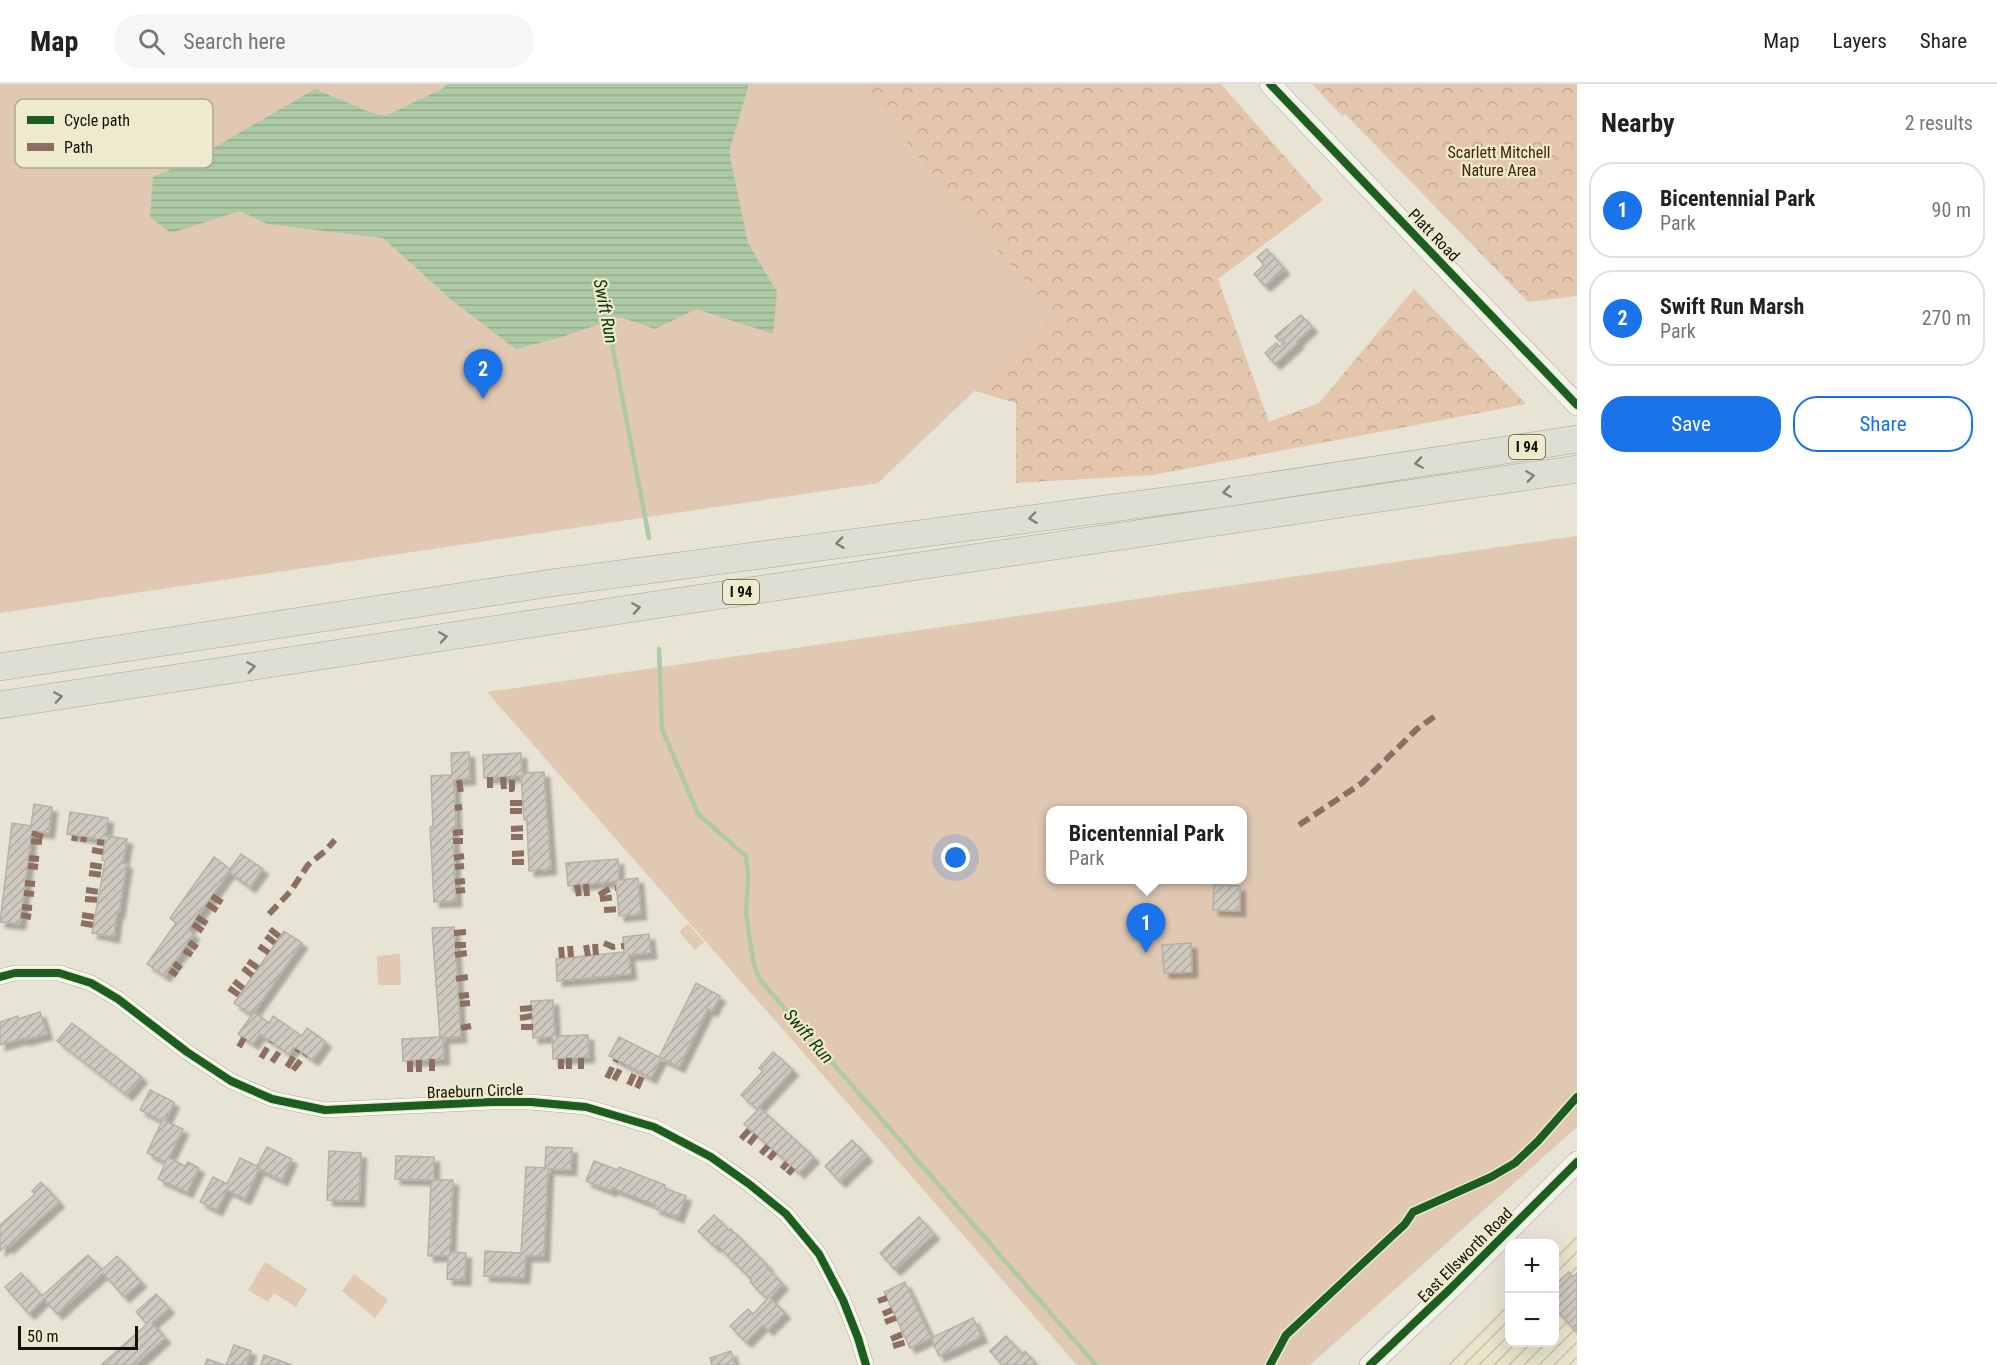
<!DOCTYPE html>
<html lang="en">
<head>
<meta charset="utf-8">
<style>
	:root { --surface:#fff; --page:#f6f6f6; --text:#222; --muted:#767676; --line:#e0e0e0; --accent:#1a73e8 }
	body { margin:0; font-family:"Roboto Condensed",sans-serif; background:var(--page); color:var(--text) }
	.controls { position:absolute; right:18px; bottom:18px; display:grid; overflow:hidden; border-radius:12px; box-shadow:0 6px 24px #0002 }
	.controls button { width:54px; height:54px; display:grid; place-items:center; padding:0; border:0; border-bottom:2px solid var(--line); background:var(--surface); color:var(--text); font:30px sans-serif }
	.scale { position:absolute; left:18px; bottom:15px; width:120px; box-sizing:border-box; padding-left:6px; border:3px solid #131208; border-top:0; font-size:16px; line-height:21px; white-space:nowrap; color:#131208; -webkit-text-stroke:4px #eeeace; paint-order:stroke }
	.you { position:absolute; left:956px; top:774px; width:21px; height:21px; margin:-15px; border:4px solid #fff; border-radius:50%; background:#1a73e8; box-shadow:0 0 0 9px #1a73e833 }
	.badge { display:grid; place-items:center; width:39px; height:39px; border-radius:50%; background:var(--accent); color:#fff; font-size:20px; font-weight:700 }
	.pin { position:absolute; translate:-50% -50px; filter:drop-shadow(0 2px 3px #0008) }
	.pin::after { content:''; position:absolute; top:32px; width:21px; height:18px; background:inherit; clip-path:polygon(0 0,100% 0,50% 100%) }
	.popup { position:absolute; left:1046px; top:722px; width:201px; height:78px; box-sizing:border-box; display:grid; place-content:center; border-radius:12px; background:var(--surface); filter:drop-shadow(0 2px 4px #0005); font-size:20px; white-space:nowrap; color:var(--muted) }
	.popup b { font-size:22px; color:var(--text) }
	.popup::after { content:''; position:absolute; left:50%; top:100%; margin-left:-12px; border:12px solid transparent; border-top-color:var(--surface) }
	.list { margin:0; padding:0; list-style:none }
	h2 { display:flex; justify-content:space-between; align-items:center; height:78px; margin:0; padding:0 24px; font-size:26px }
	h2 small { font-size:20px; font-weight:400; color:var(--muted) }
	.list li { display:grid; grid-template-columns:39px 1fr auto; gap:18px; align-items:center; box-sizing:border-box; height:96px; margin:0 12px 12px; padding:0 12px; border:2px solid var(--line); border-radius:24px }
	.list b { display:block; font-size:22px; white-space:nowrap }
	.list p { margin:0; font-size:20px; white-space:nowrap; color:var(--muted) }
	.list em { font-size:20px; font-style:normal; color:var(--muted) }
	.actions { display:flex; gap:12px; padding:18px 24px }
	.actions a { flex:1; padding:14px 0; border:2px solid var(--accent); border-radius:24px; text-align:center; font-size:21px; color:var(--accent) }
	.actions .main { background:var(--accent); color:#fff }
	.icon { flex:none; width:33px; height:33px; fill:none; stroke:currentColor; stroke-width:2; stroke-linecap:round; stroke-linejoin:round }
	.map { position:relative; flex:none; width:1577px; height:1281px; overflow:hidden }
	header { display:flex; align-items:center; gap:36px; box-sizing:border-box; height:84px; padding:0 30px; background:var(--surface); border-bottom:2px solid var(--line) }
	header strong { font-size:28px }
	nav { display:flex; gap:33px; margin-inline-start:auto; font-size:21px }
	.search { width:420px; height:54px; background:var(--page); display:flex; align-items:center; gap:15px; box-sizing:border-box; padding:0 21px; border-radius:33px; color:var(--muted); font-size:22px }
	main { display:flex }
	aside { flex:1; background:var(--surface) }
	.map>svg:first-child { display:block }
</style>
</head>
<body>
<header>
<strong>Map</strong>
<div class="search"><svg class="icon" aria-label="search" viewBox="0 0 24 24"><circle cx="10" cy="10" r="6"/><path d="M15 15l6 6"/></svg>Search here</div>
<nav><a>Map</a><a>Layers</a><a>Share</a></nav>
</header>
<main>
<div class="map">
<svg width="1577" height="1281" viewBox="0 0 1577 1281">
	<defs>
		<pattern id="industrial-furrows" width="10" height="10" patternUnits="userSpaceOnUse" patternTransform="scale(1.5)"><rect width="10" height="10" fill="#e8e3c9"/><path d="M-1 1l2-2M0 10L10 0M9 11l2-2" fill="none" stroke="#c6c2ab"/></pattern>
		<pattern id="forest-crowns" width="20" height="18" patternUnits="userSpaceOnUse" patternTransform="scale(1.5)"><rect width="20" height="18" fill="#e3c6ac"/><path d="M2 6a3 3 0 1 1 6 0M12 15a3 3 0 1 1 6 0" fill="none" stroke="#c2a992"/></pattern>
		<pattern id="water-rules" width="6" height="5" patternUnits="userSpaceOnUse" patternTransform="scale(1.5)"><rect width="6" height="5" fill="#adc9a6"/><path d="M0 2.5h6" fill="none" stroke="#94ac8d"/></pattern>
		<pattern id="building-hatch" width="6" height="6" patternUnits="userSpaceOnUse" patternTransform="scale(1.5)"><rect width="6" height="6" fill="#cfcabf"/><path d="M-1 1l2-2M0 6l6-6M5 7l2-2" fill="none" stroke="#b1aca3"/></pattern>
		<filter id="shadow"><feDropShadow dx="5.5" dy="5.5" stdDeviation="1.5" flood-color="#0004"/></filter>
	</defs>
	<rect width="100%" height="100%" fill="#e7e4d5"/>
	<path fill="url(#industrial-furrows)" d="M1577 1148V1281H1440L1509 1213 1510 1258H1554L1555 1170Z"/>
	<g fill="url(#forest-crowns)">
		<path d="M765 0H1221L1323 116 1218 195 1269 338 1319 319 1414 205 1526 320 1153 391 1016 399V319L871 276Z"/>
		<path d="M1312 0H1577V212L1528 218 1345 30 1342 32Z"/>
	</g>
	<g fill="#e0c8b3" fill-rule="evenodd">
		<path d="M0 0H864L940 102 1055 230 878 399 0 529Z"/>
		<path d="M1577 452V1043L1310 1281H1077L487 608ZM1050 726H1242V796H1050Z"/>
		<path d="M688 840 704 858 695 866 679 848Z"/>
		<path d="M400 870 401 901H378L377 872Z"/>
		<path d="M265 1178 307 1205 296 1223 274 1209 268 1218 248 1206Z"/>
		<path d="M354 1190 388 1216 375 1234 342 1207Z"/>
	</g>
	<path fill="url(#water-rules)" d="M446 0H749L729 68 748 159 777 208 773 250 696 225 655 245 620 233 562 253 516 265 454 218 383 154 267 140 240 127 171 149 150 133 153 93 191 77 315 5 372 29 385 32 444 4Z"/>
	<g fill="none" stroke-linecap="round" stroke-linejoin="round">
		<g stroke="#adc9a6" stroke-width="4.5">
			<path d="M607 233 649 454"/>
			<path d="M659 565 662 645 698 730 746 772 748 792 746 829 753 877 760 896 1096 1281"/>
		</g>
	</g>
	<g fill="url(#building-hatch)" stroke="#b5b1a6" stroke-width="1.5" filter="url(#shadow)">
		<path d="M1267 165 1284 185 1265 202 1254 190 1264 181 1257 173Z"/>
		<path d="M1301 231 1312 243 1297 257 1298 259 1275 280 1265 269 1276 259 1280 263 1285 259 1281 255 1279 257 1275 252Z"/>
		<path d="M469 668 470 695 454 696 456 743H453L456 817 434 818 430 743H433L431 692 452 691 451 669Z"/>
		<path d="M521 669 522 689 544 688 551 785 529 787 527 736H524L521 692 484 694 483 671Z"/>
		<path d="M34 720 52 723 49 749 32 747 20 840 0 838 12 739 31 742Z"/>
		<path d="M70 728 108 734 106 752 127 755 123 779H127L119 829H117L114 853 92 849 105 777 102 776 105 756 67 750Z"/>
		<path d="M241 770 263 785 250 803 229 788 188 846 194 850 165 892 147 880 176 839 170 834 214 773 230 785Z"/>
		<path d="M618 775 619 796 638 794 641 830 619 832 616 797 568 802 566 779Z"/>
		<path d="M1214 801 1240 802V827L1213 826Z"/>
		<path d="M454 843 461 953 443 954 444 975 403 977 402 955 440 953 432 844Z"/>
		<path d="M284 847 302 859 252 931 234 919Z"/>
		<path d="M649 850 651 869 629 871 631 890 557 897 556 875 624 868 623 853Z"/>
		<path d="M1191 859 1192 888 1164 889 1162 861Z"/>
		<path d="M696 899 720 912 712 927 708 925 679 983 661 974 651 994 609 972 619 953 659 973Z"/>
		<path d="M553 916 555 952 588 951 589 973 553 975 552 953 533 954 531 917Z"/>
		<path d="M40 928 47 950 24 956V954L0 961V938L18 932V935Z"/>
		<path d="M254 928 269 939 273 932 302 952 307 944 326 958 313 976 294 963 289 970 260 950 253 960 238 950Z"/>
		<path d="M72 939 142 993 127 1011 57 957Z"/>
		<path d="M773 968 793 986 759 1023 814 1073 799 1089 744 1040 758 1026 741 1011 763 987 759 984Z"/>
		<path d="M150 1006 174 1018 165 1037 183 1045 169 1074 185 1082 188 1078 199 1084 187 1108 158 1095 166 1078 147 1069 162 1037 140 1026Z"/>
		<path d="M852 1056 867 1072 840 1098 825 1082Z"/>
		<path d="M267 1063 292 1075 282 1096 259 1085 245 1115 227 1106 217 1126 200 1118 213 1093 227 1100 240 1074 257 1082Z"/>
		<path d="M546 1063 572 1064 571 1086 548 1085 544 1172H526L524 1194 484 1192 485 1167 521 1169 526 1083 545 1084Z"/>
		<path d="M329 1067 361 1069 359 1117 327 1116Z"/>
		<path d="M396 1072 434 1073V1096H453L450 1168 466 1169 465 1196 447 1195 448 1172H428L431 1096 395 1095Z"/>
		<path d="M594 1077 618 1086 619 1083 665 1101 664 1104 686 1112 678 1133 654 1124 656 1121 612 1104 611 1107 586 1097Z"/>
		<path d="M41 1098 59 1118 8 1164 6 1162 0 1167V1141L35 1110 32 1107Z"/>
		<path d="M714 1131 730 1147 731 1145 768 1182 766 1183 783 1200 770 1214 785 1229 768 1246 763 1241 746 1258 730 1242 748 1225 753 1230 767 1215 750 1198 752 1196 717 1161 715 1163 698 1147Z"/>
		<path d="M919 1133 934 1150 895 1186 880 1169Z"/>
		<path d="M88 1171 102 1186 117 1172 141 1198 124 1213 103 1189 57 1230 44 1215 29 1230 5 1203 21 1189 42 1212Z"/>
		<path d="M1569 1188 1573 1193 1577 1189V1248L1554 1224V1201Z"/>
		<path d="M905 1198 931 1254 910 1264 884 1208Z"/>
		<path d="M156 1210 169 1224 152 1239 165 1254 135 1281H101L147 1240 136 1228Z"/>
		<path d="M973 1234 982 1253 939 1272 931 1254Z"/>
		<path d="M1006 1252 1022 1270 1025 1267 1037 1281H1002L990 1267Z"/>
		<path d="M234 1261 251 1267 246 1281H226Z"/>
		<path d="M731 1267 735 1281H712L710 1274Z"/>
		<path d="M264 1271 292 1281H261Z"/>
		<path d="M207 1275 225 1281H205Z"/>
	</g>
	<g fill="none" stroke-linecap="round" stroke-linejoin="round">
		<g stroke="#aaa99d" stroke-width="16">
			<path id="minor" d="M0 893 15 889H59L91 899 118 915 187 968 231 997 272 1015 325 1026 491 1018H531L586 1023 654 1043 711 1073 749 1100 786 1130 819 1170 843 1216 858 1254 866 1281"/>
		</g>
		<g stroke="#aaa99d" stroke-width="22">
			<g id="secondary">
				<path d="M1270 0 1577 321"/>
				<path d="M1370 1281 1450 1205 1577 1078"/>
			</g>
		</g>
		<g stroke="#a5a892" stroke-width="28">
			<g id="motorway">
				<path d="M0 583 551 499 1218 410 1577 355"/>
				<path d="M0 621 661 520 1577 385"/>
			</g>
		</g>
		<use href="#minor" stroke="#fbfbf9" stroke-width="15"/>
		<use href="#secondary" stroke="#f2f2ed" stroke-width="21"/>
		<use href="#motorway" stroke="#dcdfd1" stroke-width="27"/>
		<g stroke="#8d6e63" stroke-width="6" stroke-dasharray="12 6" stroke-linecap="butt">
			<path d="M490 693V704"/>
			<path d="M503 693 504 705"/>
			<path d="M459 696 461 709"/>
			<path d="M509 705H512V692"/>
			<path d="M510 719H523"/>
			<path d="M455 724 462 723"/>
			<path d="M510 727H523"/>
			<path d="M1299 741 1362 699 1417 645 1435 632"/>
			<path d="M511 745 527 744"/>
			<path d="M32 749 43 753"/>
			<path d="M453 749 463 748"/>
			<path d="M511 753H527"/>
			<path d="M31 757 42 758"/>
			<path d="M74 757 75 752"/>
			<path d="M453 757H463"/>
			<path d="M83 758 84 753"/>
			<path d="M97 758 104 759"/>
			<path d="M92 766 103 768"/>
			<path d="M512 770 528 769"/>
			<path d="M29 774 39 775"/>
			<path d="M454 774 464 772"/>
			<path d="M512 778H529"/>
			<path d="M90 781 104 783"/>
			<path d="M28 782 38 783"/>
			<path d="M455 783 464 782"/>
			<path d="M89 789 102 791"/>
			<path d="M455 798 465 797"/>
			<path d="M25 799 35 800"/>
			<path d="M586 800 587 812"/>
			<path d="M577 801 579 812"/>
			<path d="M86 806 100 808"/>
			<path d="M456 807 465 806"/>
			<path d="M24 809 34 810"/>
			<path d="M599 811 611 804H616"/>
			<path d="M212 812 227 822"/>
			<path d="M85 815 99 816"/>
			<path d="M600 815 617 813"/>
			<path d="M207 820 221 829"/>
			<path d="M22 823 32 824"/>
			<path d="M604 826 618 825"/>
			<path d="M269 830 290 808 308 781 325 767 335 756"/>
			<path d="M21 831 31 833"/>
			<path d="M82 831 94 833"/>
			<path d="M197 833 212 843"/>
			<path d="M81 839 93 841"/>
			<path d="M193 840 207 850"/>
			<path d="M270 845 280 853"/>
			<path d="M454 849 466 848"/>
			<path d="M266 852 275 859"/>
			<path d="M189 858 197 864"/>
			<path d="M604 859 613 863 624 862"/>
			<path d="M595 860 596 871"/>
			<path d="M455 861H466"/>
			<path d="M586 861 588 872"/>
			<path d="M259 862 269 869"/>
			<path d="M570 862 571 873"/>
			<path d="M561 863 562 874"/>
			<path d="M184 866 192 871"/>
			<path d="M455 871 467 869"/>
			<path d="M248 877 258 884"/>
			<path d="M174 879 181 885"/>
			<path d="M243 884 253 892"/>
			<path d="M170 886 177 891"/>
			<path d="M456 895 468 893"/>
			<path d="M234 897 244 905"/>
			<path d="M229 904 239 911"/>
			<path d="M459 912 469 911"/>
			<path d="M460 920 470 919"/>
			<path d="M520 925 532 924"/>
			<path d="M520 934 532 932"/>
			<path d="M521 943H533"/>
			<path d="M461 944 471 942"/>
			<path d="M239 963 244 954"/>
			<path d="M261 974 271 958"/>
			<path d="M569 974V985"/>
			<path d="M581 974V985"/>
			<path d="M432 975V988"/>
			<path d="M561 975V985"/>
			<path d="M419 976V988"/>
			<path d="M410 977V988"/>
			<path d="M272 978 281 965"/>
			<path d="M287 983 298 966"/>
			<path d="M293 986 305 971"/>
			<path d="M607 994 616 976"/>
			<path d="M614 996 623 980"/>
			<path d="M629 1001 636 986"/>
			<path d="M637 1004 643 990"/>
			<path d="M741 1055 750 1045"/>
			<path d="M749 1060 756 1051"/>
			<path d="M761 1070 768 1062"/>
			<path d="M769 1075 775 1068"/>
			<path d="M782 1085 787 1079"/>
			<path d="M788 1090 793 1084"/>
			<path d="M878 1217 887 1214"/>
			<path d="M883 1230 892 1226"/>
			<path d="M885 1238 896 1234"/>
			<path d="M891 1255 903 1250"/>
			<path d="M893 1262 907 1258"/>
		</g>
		<g stroke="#eeeace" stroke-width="11">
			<g id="cycleway">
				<path d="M1270 0 1577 321"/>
				<path d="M0 893 15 889H59L91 899 118 915 187 968 231 997 272 1015 325 1026 491 1018H531L586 1023 654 1043 711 1073 749 1100 786 1130 819 1170 843 1216 858 1254 866 1281"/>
				<path d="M1270 1281 1286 1251 1405 1140 1413 1128 1491 1093 1515 1079 1538 1057 1577 1013"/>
				<path d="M1370 1281 1450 1205 1577 1078"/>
			</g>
		</g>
		<use href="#cycleway" stroke="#1b5e20" stroke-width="8"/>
	</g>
	<defs><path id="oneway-chevron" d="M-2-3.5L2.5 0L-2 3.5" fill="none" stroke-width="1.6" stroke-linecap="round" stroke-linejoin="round" transform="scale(1.5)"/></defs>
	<g stroke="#828377">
		<use href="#oneway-chevron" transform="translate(1419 379) rotate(171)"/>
		<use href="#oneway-chevron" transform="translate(1530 392) rotate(-8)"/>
		<use href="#oneway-chevron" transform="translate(1227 408) rotate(171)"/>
		<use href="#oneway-chevron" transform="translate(1033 434) rotate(173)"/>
		<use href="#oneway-chevron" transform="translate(840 459) rotate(173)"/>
		<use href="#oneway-chevron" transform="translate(636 524) rotate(-9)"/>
		<use href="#oneway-chevron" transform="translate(443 553) rotate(-9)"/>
		<use href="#oneway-chevron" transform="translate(251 583) rotate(-9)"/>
		<use href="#oneway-chevron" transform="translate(58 613) rotate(-9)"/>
	</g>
	<g text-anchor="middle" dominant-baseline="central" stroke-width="4.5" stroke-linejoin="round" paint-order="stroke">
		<g fill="#eeeace" stroke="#555343" stroke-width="1.5">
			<rect x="1509" y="351" width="36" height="24" rx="4.5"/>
			<rect x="723" y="496" width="36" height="24" rx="4.5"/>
		</g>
		<g font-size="15" font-weight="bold" fill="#131208">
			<text x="1527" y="363">I 94</text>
			<text x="741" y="508">I 94</text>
		</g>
		<g font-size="16" fill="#442307" stroke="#eeeace">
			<text x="1499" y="68">Scarlett Mitchell<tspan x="1499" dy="18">Nature Area</tspan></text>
		</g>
		<g font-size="16" fill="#131208" stroke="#eeeace">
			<text transform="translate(1434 151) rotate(46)">Platt Road</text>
			<text transform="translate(475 1007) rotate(-2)">Braeburn Circle</text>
			<text transform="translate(1465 1171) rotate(-45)">East Ellsworth Road</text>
		</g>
		<g font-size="18" font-style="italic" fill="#0c380e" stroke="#eeeace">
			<text transform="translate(606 227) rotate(79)">Swift Run</text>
			<text transform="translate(809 952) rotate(49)">Swift Run</text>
		</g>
	</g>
	<rect x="15" y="15" width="198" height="69" rx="9" fill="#eeeace" stroke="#aca993" stroke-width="1.5"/>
	<rect x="27" y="32" width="27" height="8" fill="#1b5e20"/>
	<rect x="27" y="59" width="27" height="8" fill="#8d6e63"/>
	<g font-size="16" fill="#131208">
		<text x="64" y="42">Cycle path</text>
		<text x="64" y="69">Path</text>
	</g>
</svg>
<div class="controls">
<button>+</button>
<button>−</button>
</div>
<div class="scale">50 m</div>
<div class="you"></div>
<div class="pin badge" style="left:1146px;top:869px">1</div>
<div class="popup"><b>Bicentennial Park</b>Park</div>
<div class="pin badge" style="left:483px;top:315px">2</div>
</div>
<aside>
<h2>Nearby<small>2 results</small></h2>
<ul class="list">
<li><span class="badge">1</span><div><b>Bicentennial Park</b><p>Park</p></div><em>90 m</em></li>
<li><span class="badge">2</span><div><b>Swift Run Marsh</b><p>Park</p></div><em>270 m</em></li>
</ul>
<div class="actions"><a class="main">Save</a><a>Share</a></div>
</aside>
</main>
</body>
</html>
